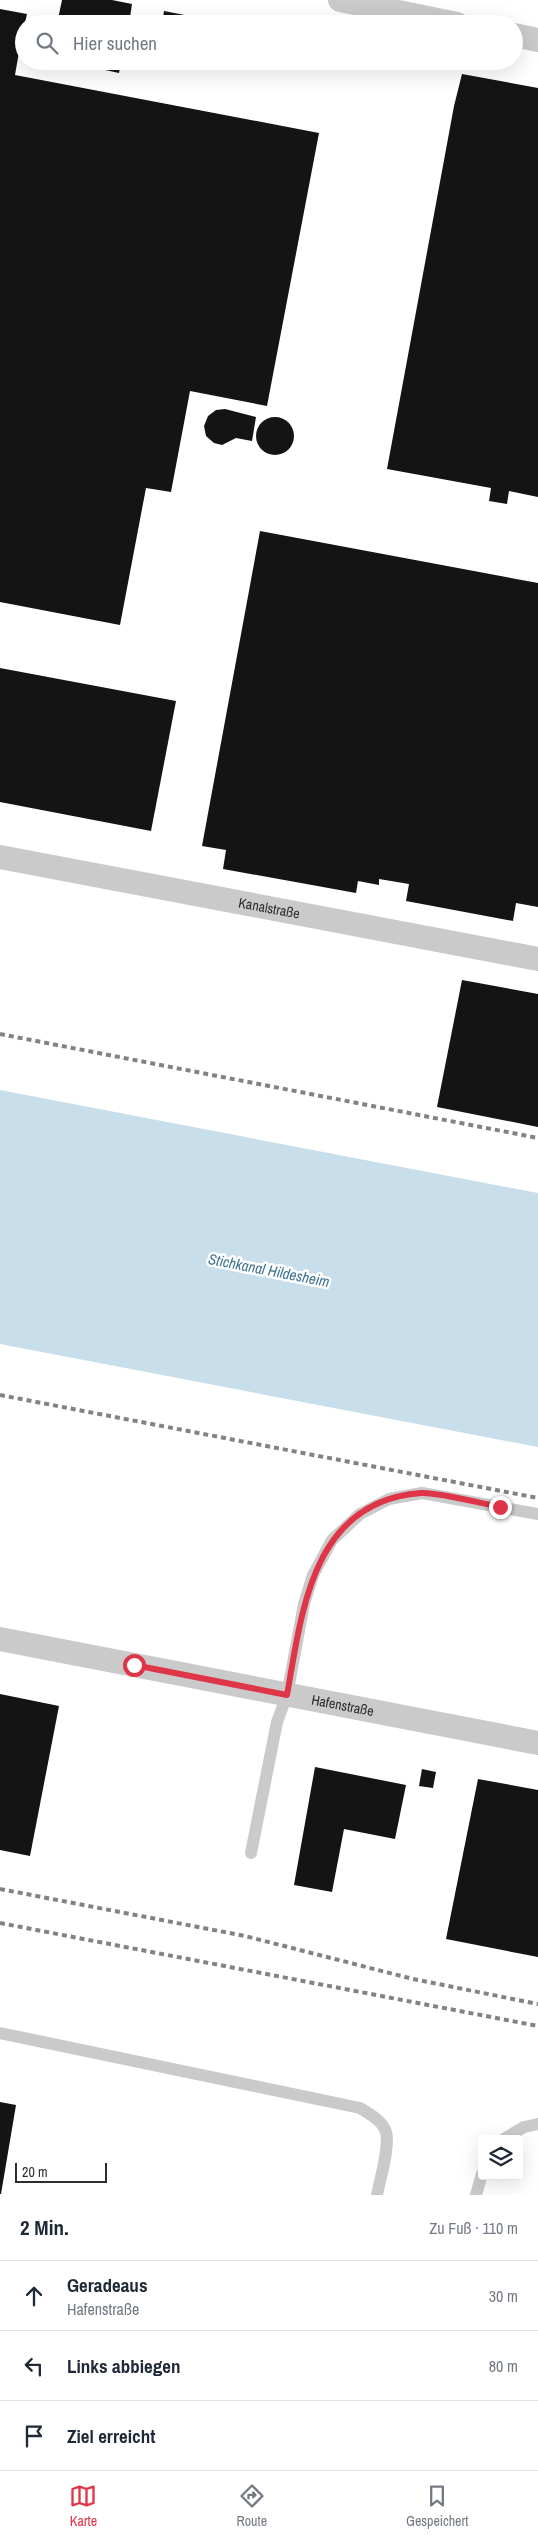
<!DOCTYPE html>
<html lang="de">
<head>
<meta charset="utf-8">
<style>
	:root { --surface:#fff; --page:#f2f2f3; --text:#1f2937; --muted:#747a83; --line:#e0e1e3; --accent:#df3549 }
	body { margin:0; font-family:"Archivo Narrow",sans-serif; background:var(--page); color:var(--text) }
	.controls { position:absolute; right:15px; bottom:15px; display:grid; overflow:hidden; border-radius:5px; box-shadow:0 5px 20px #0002 }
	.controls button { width:45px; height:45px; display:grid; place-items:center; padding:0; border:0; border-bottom:1px solid var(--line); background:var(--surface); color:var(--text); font:25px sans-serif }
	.scale { position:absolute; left:15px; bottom:12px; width:92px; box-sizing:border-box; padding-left:5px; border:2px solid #2d2d2d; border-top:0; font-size:14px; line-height:18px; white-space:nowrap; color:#2d2d2d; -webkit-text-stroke:4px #fff; paint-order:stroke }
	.stop { position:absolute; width:15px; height:15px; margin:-11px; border:4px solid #df3549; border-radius:50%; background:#fff }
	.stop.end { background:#df3549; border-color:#fff; box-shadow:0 1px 5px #0008 }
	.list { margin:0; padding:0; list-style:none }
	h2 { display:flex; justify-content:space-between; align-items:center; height:65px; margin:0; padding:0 20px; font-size:21px }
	h2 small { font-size:16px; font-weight:400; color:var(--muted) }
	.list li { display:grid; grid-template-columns:32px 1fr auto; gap:15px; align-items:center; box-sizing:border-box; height:70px; padding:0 20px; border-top:1px solid var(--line) }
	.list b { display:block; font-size:19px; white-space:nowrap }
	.list p { margin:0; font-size:16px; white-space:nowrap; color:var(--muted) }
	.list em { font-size:16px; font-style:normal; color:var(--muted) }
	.icon { flex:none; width:28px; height:28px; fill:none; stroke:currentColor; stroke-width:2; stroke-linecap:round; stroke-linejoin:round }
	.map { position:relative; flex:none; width:538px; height:2195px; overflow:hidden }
	.search { position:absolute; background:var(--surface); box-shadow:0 5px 20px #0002; left:15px; right:15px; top:15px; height:55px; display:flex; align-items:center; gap:12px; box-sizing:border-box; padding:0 18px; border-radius:28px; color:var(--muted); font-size:19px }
	.sheet { height:275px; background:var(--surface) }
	nav { display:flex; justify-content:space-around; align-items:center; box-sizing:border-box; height:70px; border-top:1px solid var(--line); background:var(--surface); font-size:14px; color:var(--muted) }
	nav a { display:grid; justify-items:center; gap:2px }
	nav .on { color:var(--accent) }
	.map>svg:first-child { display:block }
</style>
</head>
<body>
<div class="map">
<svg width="538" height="2195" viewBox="0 0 538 2195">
	<rect width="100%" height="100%" fill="#fff"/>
	<path fill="#c8deea" d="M0 1090 538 1193V1447L0 1344Z"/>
	<g fill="#141414">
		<path d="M62 0H112L132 4 129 24H57Z"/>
		<path d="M0 9 27 14 21 40 24 41V52H19L15 75 319 133 267 406 190 391 171 492 146 488 120 625 0 602Z"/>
		<path d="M164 11 200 18 199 24H162Z"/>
		<path d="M64 61H121L119 73Z"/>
		<path d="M462 74 538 88V497L509 491 507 504 489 501 491 488 387 469 454 106Z"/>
		<path d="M225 409 256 417 252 441 236 438 222 445 214 443 206 436 204 426 208 416 216 410Z"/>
		<circle cx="275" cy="436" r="19"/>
		<path d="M260 531 538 583V907L516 903 513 921 406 901 409 884 379 879V885L358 881 356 893 223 869 226 850 202 846Z"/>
		<path d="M0 668 176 701 151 831 0 802Z"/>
		<path d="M462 980 538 994V1127L437 1107Z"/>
		<path d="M0 1694 59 1706 30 1856 0 1850Z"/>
		<path d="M315 1767 406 1785 395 1839 344 1829 332 1892 294 1885Z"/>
		<path d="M422 1769 436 1772 433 1788 419 1786Z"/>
		<path d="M478 1779 538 1790V1957L446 1939Z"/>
		<path d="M0 2102 16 2105 1 2194H0Z"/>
	</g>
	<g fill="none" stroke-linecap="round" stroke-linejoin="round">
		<g stroke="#cacaca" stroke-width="12">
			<path d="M251 1853 277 1722 287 1695 304 1604 313 1575 332 1540 360 1514 389 1499 422 1493 538 1514"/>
			<path d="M0 2033 360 2108C369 2114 382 2120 386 2132 390 2147 380 2179 377 2195"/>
			<path d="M504 2139 524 2127 538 2124"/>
			<path d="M476 2195 482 2174"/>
		</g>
		<g stroke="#cacaca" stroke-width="24">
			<path d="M340 0 457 24"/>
			<path d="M514 35 538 40"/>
			<path id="s1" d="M0 857 538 959"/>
			<path id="s2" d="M0 1639 538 1743"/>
		</g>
		<g stroke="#828282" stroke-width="4" stroke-dasharray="5 4" stroke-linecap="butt">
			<path d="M0 1034 538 1138"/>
			<path d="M0 1395 538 1498"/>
			<path d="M0 1889 245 1936 413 1979 538 2004"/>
			<path d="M0 1923 538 2026"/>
		</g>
	</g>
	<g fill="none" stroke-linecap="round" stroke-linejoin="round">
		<path stroke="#df3549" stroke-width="6" d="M134 1665 287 1695C302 1611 312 1501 421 1493 438 1492 480 1503 500 1507"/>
	</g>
	<g text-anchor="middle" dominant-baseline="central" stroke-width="5" stroke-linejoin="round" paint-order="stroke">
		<g font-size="14" fill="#2d2d2d" stroke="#fff">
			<text stroke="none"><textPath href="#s1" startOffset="274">Kanalstraße</textPath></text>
			<text stroke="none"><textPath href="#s2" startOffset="349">Hafenstraße</textPath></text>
		</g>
		<g font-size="15" font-style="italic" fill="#3e728d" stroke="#fff">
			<text transform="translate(269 1270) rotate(11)">Stichkanal Hildesheim</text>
		</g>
	</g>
</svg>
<div class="controls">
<button><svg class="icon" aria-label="layers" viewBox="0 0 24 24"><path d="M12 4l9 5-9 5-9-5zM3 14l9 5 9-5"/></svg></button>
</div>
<div class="scale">20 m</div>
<div class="stop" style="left:134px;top:1665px"></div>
<div class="stop end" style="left:500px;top:1507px"></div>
<div class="search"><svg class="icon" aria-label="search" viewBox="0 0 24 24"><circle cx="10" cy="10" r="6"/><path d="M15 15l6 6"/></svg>Hier suchen</div>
</div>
<section class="sheet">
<h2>2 Min.<small>Zu Fuß · 110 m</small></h2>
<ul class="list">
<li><svg class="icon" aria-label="ahead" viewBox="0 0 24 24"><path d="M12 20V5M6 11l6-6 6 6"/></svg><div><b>Geradeaus</b><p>Hafenstraße</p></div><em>30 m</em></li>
<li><svg class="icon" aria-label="left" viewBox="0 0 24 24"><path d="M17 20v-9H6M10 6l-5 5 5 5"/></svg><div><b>Links abbiegen</b></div><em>80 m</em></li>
<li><svg class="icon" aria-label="arrive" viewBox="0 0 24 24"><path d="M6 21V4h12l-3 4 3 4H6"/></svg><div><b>Ziel erreicht</b></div></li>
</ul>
</section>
<nav>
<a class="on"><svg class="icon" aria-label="map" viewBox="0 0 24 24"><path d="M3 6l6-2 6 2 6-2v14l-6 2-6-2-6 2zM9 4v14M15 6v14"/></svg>Karte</a>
<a><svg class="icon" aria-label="directions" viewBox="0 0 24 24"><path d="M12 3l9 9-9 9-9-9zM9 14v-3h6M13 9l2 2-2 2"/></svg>Route</a>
<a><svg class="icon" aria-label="saved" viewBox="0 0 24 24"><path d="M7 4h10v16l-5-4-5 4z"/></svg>Gespeichert</a>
</nav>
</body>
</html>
